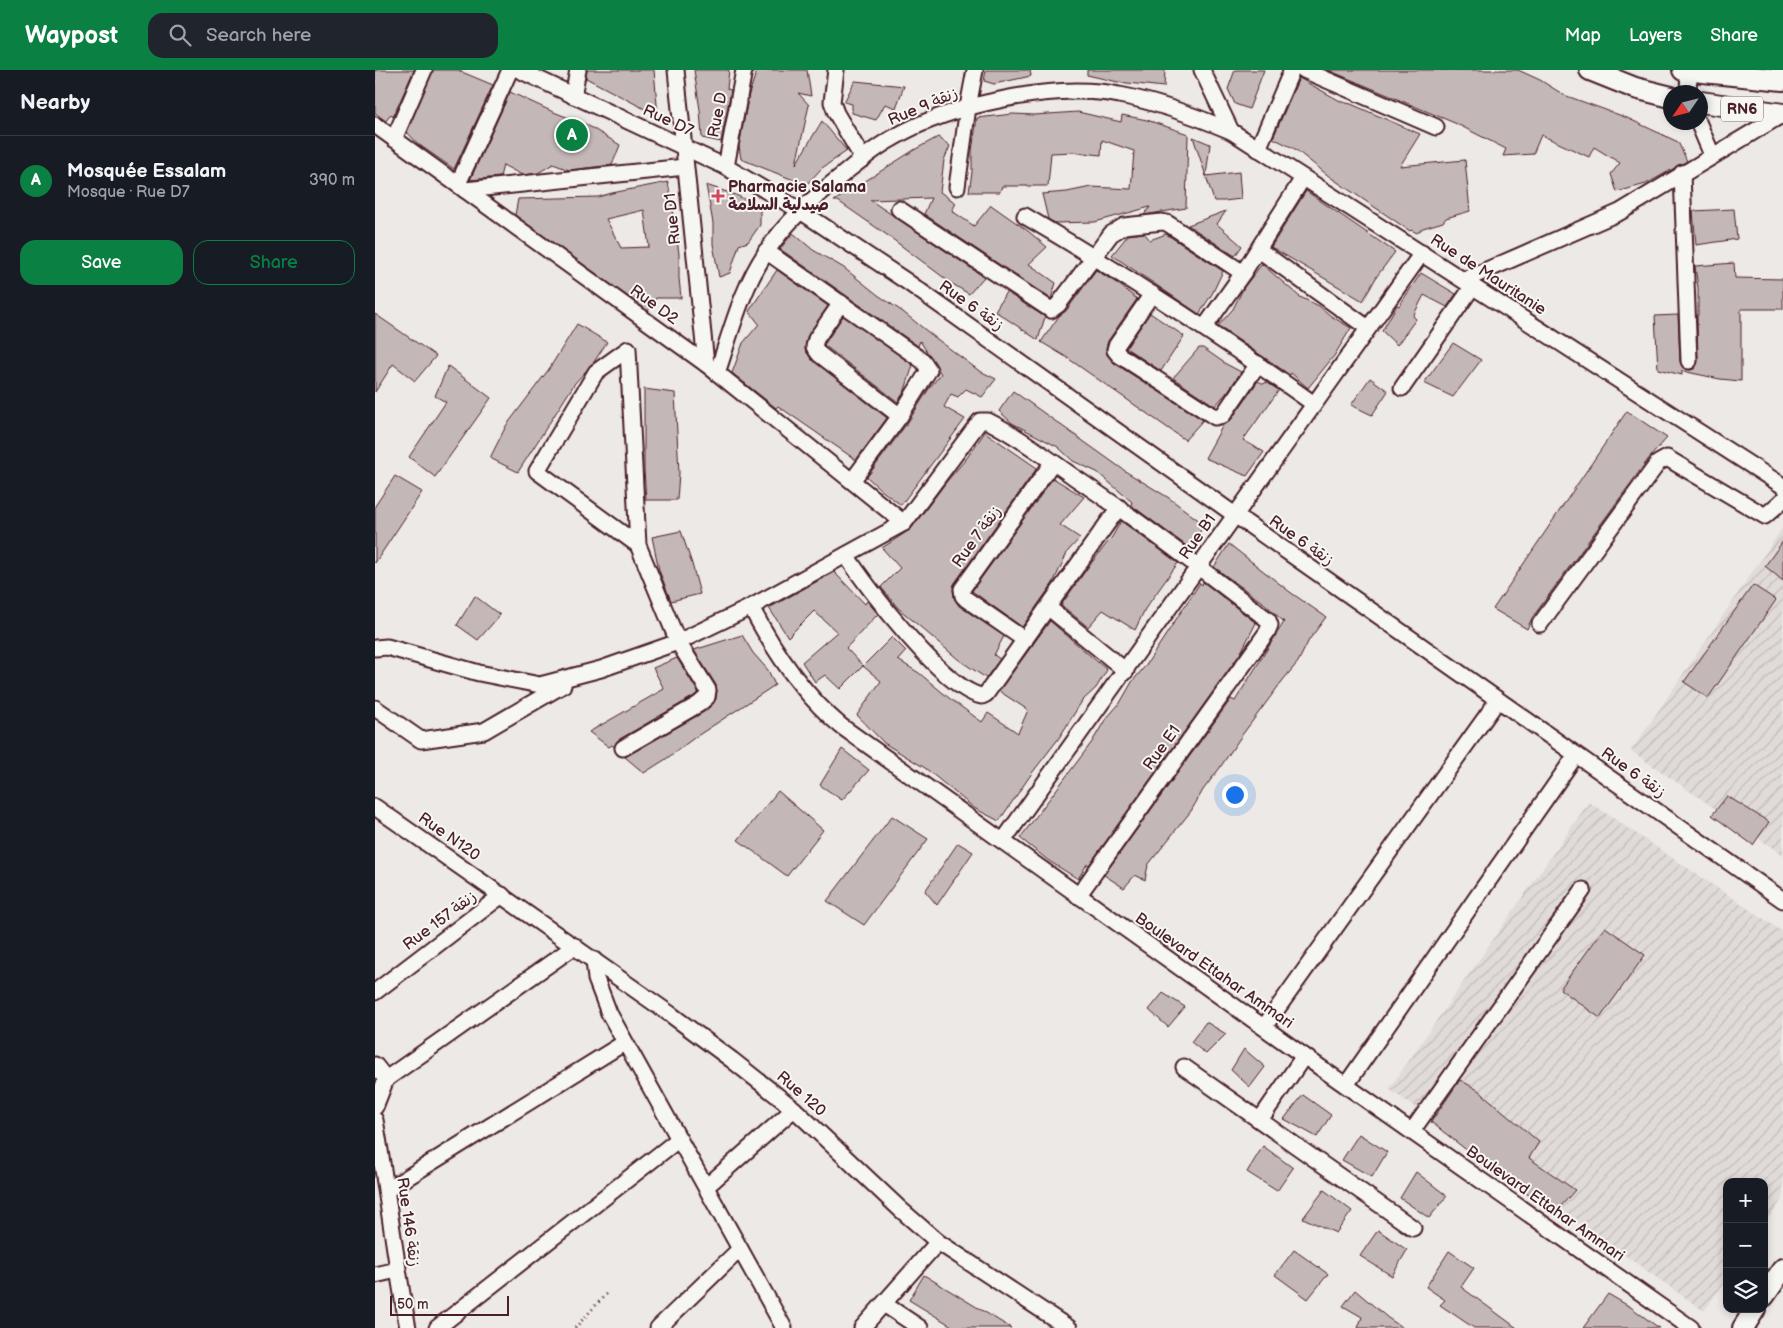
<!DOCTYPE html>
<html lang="en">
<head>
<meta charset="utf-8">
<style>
	:root { --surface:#171b24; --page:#20242c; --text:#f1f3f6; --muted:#9ea1a6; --line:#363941; --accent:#0b8043 }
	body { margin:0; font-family:"Balsamiq Sans","Playpen Sans Arabic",sans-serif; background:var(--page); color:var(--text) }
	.controls { position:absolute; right:15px; bottom:15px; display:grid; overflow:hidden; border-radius:10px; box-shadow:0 2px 8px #0003 }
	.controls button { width:45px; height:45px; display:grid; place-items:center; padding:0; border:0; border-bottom:1px solid var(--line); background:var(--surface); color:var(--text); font:25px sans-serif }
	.compass { position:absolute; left:1288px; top:15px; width:45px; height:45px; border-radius:50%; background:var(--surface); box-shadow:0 2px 8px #0003; rotate:235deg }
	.scale { position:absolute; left:15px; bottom:12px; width:119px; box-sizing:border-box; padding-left:5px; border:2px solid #4a1f2b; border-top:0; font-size:14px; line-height:18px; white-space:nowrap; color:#4a1f2b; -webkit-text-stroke:4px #f6f6f2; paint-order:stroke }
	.you { position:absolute; left:859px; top:724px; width:18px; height:18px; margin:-12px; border:4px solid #fff; border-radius:50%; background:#1a73e8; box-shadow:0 0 0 8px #1a73e833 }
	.badge { display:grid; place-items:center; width:32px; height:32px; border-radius:50%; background:var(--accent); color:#fff; font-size:16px; font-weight:700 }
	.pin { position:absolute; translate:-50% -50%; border:2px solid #fff; box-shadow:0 1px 5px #0006 }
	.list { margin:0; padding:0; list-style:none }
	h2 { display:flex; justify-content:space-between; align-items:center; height:65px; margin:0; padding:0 20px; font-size:21px }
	h2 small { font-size:16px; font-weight:400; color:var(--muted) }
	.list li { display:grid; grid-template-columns:32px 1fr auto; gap:15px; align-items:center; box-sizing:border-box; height:90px; padding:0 20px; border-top:1px solid var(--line) }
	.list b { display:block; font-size:19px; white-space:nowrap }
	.list p { margin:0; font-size:16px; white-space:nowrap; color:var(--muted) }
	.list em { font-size:16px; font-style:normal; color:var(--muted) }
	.actions { display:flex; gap:10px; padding:15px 20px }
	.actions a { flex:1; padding:11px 0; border:1px solid var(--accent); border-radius:15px; text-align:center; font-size:18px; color:var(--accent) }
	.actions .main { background:var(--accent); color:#fff }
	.icon { flex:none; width:28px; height:28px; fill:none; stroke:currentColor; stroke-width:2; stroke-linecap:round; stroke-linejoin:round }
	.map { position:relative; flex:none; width:1408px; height:1258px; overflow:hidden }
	header { display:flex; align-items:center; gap:30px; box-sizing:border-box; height:70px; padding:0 25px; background:var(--accent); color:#fff }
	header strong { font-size:24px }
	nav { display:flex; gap:28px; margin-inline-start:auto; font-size:18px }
	.search { width:350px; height:45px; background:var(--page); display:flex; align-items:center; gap:12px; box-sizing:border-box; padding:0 18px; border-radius:15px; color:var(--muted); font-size:19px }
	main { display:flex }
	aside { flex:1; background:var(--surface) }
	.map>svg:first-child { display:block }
</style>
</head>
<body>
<header>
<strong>Waypost</strong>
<div class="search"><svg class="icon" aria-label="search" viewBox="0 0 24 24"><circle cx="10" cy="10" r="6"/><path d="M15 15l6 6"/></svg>Search here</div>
<nav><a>Map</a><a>Layers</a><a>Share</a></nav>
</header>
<main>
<aside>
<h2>Nearby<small></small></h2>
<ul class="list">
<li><span class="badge">A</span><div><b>Mosquée Essalam</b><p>Mosque · Rue D7</p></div><em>390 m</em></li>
</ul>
<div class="actions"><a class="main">Save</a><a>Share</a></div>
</aside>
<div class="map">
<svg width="1408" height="1258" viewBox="0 0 1408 1258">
	<defs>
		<pattern id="industrial-furrows" width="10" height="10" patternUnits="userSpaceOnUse" patternTransform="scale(1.25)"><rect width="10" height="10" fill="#e0dad8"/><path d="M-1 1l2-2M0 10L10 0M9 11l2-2" fill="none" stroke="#c2bbba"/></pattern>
	</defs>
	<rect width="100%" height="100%" fill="#ece9e6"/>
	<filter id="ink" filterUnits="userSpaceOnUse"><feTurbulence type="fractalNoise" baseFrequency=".02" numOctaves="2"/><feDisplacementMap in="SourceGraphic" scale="10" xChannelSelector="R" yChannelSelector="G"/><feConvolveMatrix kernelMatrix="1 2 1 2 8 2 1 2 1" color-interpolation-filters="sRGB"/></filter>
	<g filter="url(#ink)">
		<g fill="url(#industrial-furrows)">
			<path d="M1408 457V785L1256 681Z"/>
			<path d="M1214 732 1408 862V1128L1389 1155V1112H1352V1209L1329 1241 1014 1019Z"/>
		</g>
		<g fill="#c4b7b7" stroke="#4a1f2b" fill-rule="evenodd">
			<path d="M0 0H39L18 47 16 44 11 51 0 43Z"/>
			<path d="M58 0H82L118 15 79 99 43 74 32 62Z"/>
			<path d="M212 0H279L283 46 211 8Z"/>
			<path d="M319 0H354L352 19 356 20 346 72 327 68 325 40Z"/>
			<path d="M382 0H432L436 26 423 23 434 35 421 94 447 51 472 81 447 98 431 115 366 89 364 76 374 24Z"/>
			<path d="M611 0H655L656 6 619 14 609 11Z"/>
			<path d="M712 0H790L789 17 743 12 712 5Z"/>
			<path d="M860 0H889L874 39 860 34 853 19Z"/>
			<path d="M953 0H1143L1165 10 1189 25 1250 47 1303 72 1312 91 1271 114 1242 122 1236 104 1245 93 1219 77 1214 87 1166 65 1158 84 1128 86 1131 79 1082 54Z"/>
			<path d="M924 8 967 32 976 34 1045 64 1025 96 1090 90 1095 141 1071 148 1068 152 1048 158 1042 163 1036 160 1035 161 955 107 920 79 898 68Z"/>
			<path d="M480 11 529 16 521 38 510 34 501 50 477 43V34L469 32Z"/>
			<path d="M135 22 176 41 212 55 245 75 237 95 194 100 178 94 163 103 147 105 128 95 125 107 95 110Z"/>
			<path d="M703 42 746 52 747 45 772 50 813 64 811 138 769 145 775 137 720 152 680 153 673 149 667 124 692 122 716 117 756 119 759 81 727 70 726 85 700 82 676 83 673 116H627L625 122H594L597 102V81L602 48 638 44 659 45Z"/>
			<path d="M563 67 575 76 569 90 565 122 581 133 577 141 599 156 616 135 653 161 672 177 654 194 681 213 676 229 549 144 556 128 495 130 609 207 594 224 576 213 512 165 463 131H459L539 80Z"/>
			<path d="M818 67 835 74 831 106Z"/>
			<path d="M864 102 866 129 849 131H839L831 106Z"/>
			<path d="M293 112 298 140 304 184V208L306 228H281L273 241 140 145 143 129 223 127 237 123ZM269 140 274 177 246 178 231 149Z"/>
			<path d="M331 115 361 125 385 137V155L373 172 364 175 355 203 344 207 338 174V153Z"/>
			<path d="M931 121 1020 182 1002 206 988 231 896 177Z"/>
			<path d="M1359 139 1362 169 1321 175 1318 141Z"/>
			<path d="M851 141 842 154 867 176 860 186 813 155Z"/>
			<path d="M418 163 438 180 469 198 503 225 528 242 558 266 603 300 621 309 607 327 591 319 583 327 576 324 569 337 590 349 526 435 506 420 492 407 533 352 555 317 566 304 545 271 543 276 405 179Z"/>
			<path d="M769 163 775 170 791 164 848 201 837 224 824 244 737 185 753 165Z"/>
			<path d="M1359 193 1360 208 1408 209V239H1366V311L1345 309 1307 301V305L1283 299 1280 246 1303 245 1305 292 1310 299 1315 300 1319 299 1323 291 1322 245H1323V218L1320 196Z"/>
			<path d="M887 194 925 227 944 236 956 246 976 258 959 286 933 318 916 303 915 305 843 256 858 239 869 217Z"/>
			<path d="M402 200 453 236 432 267 430 279 436 289 512 348 481 390 403 336 401 338 357 303 368 273 384 254 374 241Z"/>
			<path d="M721 200 746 216 762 229 733 271 731 278 732 285 739 293 828 350 810 370 691 287 666 272 684 246 691 241Z"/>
			<path d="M1046 203 1081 224 1072 237 1049 225 1038 246 1041 249 1022 275 1007 261 1022 235 1024 236Z"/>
			<path d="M631 222 670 247 663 270 620 241Z"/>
			<path d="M775 243 809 266 786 301 751 278Z"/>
			<path d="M0 244 61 286 40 311 18 294 0 322Z"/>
			<path d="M468 246 538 295 530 320 523 332 449 275Z"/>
			<path d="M202 254 232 272 219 292 200 313 143 402 115 388 131 356 174 299Z"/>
			<path d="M1078 273 1106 290 1078 327 1049 313Z"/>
			<path d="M824 278H828L851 294 866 302 853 321 840 336 798 308Z"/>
			<path d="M73 296 116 328 60 407 34 387 71 332 60 326Z"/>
			<path d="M995 308 1013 321 997 345 976 335Z"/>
			<path d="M883 311 889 314 891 312 904 320 868 370 889 382 872 406 830 388 848 355 856 350Z"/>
			<path d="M269 319 300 323 304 403 302 430H271L269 400Z"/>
			<path d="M638 321 753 403 794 428 830 455 813 477 756 435 757 432 722 402 698 391 683 377 637 353 624 341Z"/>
			<path d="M1252 341 1292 368 1275 387 1157 548 1152 559 1118 539Z"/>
			<path d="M610 362 662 398 579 514 578 520 579 528 584 536 629 566 619 585 625 589 611 608 584 590 543 555 523 538 506 517 525 498 507 478 536 459 572 411 591 389Z"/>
			<path d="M20 406 47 422 0 493V436Z"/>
			<path d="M678 408 709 427 685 455 705 468 693 481 678 513 647 557 597 521Z"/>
			<path d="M746 451 803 493 770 539 760 560 728 540 713 557 686 535 714 496 737 467Z"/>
			<path d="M306 461 317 494 325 524 296 531 284 500 277 467Z"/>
			<path d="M1408 471V511L1390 496Z"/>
			<path d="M854 474 915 522 951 547 934 570 923 592 908 610 867 665 844 699 828 720 816 741 773 795 770 810 760 805 749 818 729 805 856 629 860 631 909 552 891 535 839 497Z"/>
			<path d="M459 502 490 534 492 531 503 544 471 578 488 596 465 619 450 605 440 612 427 592 462 562 439 541 413 567 394 538Z"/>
			<path d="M828 512 881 553 865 584 714 795 712 794 703 809 674 791 645 768 717 672 730 650 745 633 757 612 771 595 825 513 827 515Z"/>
			<path d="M1378 515 1401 530 1333 628 1309 612Z"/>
			<path d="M100 526 125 545 103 570 82 555Z"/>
			<path d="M675 551 732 600 721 618 707 631 684 668 657 703 624 751 599 738 550 698 509 673 482 645 506 611 488 596 517 567 531 581 523 590 544 603 574 628 607 652 613 643 643 663 653 640 624 621Z"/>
			<path d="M367 565 378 583 393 600 400 615 319 668 291 689 269 703 250 687 329 642 338 634 341 629 342 621 341 615 319 580Z"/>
			<path d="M302 588 323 622 319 626 243 670 239 677 237 675 234 677 214 662 289 619 278 598Z"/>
			<path d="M467 679 494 700 467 730 445 715Z"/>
			<path d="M403 721 448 760 412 806 363 770Z"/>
			<path d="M1352 726 1394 752 1378 775 1337 745Z"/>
			<path d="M517 746 553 769 489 855 452 831Z"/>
			<path d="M583 773 598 782 562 835 550 821Z"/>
			<path d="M1230 857 1270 885 1225 948 1185 919Z"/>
			<path d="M788 923 810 937 793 957 774 940Z"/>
			<path d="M831 952 851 964 831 984 816 972Z"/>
			<path d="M869 979 890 997 875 1017 856 1000Z"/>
			<path d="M1085 1010 1103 1020 1164 1072 1154 1088 1200 1120 1180 1143 1113 1097 1056 1052Z"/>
			<path d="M928 1025 956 1045 942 1067 909 1049Z"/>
			<path d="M984 1064 1012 1082 997 1107 967 1090Z"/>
			<path d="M888 1076 918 1098 902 1121 872 1102Z"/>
			<path d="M1041 1102 1072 1126 1054 1148 1025 1128Z"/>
			<path d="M949 1120 977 1141 961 1163 928 1148Z"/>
			<path d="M1003 1160 1032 1180 1017 1206 985 1186Z"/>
			<path d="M919 1180 953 1204 933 1229 900 1205Z"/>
			<path d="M1074 1181 1099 1198 1086 1217 1142 1258H1099L1065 1235 1070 1230 1051 1217Z"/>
			<path d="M549 1205 636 1258H580L534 1230Z"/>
			<path d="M980 1220 1013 1248 1028 1258H983L987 1247 968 1236Z"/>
			<path d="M1233 1224 1257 1238 1284 1258H1208Z"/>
		</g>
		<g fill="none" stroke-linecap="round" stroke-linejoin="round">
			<g stroke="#4a1f2b" stroke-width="19">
				<g id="minor">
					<path d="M144 0 351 97 424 140 531 211 860 445 1408 830"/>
					<path d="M301 0 331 294"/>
					<path d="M461 0 457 32 461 43 488 89"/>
					<path d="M827 0 856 61 1408 416"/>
					<path d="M929 0 1061 57"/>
					<path d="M1313 22 1314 0"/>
					<path d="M198 26 203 0"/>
					<path d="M1323 52 1337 85"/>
					<path d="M0 55 331 294 529 453"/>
					<path d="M19 69 49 0"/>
					<path d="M883 79 917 0"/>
					<path d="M351 97 369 0"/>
					<path d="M1307 103 1314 291"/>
					<path d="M83 114 135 0"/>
					<path d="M582 117 593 37 600 0"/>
					<path d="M90 120 310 97"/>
					<path d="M524 139 676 240 683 235 736 164 749 156 787 152 792 153 868 203"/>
					<path d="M650 146C749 204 845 267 939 334"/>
					<path d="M884 180 993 258"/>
					<path d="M391 181 548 291 554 300 525 346 477 411"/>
					<path d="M1089 210 1245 142 1408 44"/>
					<path d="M777 224 741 276 740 280 744 285 840 347 848 345 883 294"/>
					<path d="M466 233 441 269 439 277 444 284 525 346"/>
					<path d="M829 258 868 203 928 108"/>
					<path d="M342 303C356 262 367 217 392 181 412 150 438 129 466 106 482 93 499 78 518 68 574 35 680 12 744 25 783 32 820 46 856 61"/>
					<path d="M1027 318 1098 216"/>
					<path d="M471 485C492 518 571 621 607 626L611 624 744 437"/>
					<path d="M376 537C399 581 427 624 466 656L929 986 1316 1258"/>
					<path d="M674 538 751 601"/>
					<path d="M1165 554 1283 393 1292 388 1390 446 1408 430"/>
					<path d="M650 570 591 529 588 526 587 519 678 392"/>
					<path d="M0 578 12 577 104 603 165 615 226 599 303 572 376 537 529 453 605 351H613C643 366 672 388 699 407 766 452 829 501 893 550L895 555 892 562 703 826"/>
					<path d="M0 638 46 670 109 661 188 615"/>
					<path d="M248 678 324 634 332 627 333 620 303 572 263 475 162 401 221 302 253 279 263 475"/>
					<path d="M0 737 295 944 357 990 419 1039 525 1139 563 1172 694 1258"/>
					<path d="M628 771 1047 183"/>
					<path d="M219 890 221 909 234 943 409 1258"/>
					<path d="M0 922 127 825"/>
					<path d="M889 957 1123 630"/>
					<path d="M0 995 11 1009"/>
					<path d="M809 997 1038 1158"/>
					<path d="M11 1009 200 876"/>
					<path d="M971 1015 1201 685"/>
					<path d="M0 1037 11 1009"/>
					<path d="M0 1050C12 1119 20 1189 33 1258"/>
					<path d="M885 1050 929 986"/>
					<path d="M1037 1061 1208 820"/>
					<path d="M331 1117 419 1039"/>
					<path d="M12 1120 249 973"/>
					<path d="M0 1205 22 1200"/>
					<path d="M509 1234 545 1258"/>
					<path d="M62 1258 304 1069"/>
					<path d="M283 1258 365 1179"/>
					<path d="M487 1258 563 1172"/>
				</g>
			</g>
			<g stroke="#4a1f2b" stroke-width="24">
				<g id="major">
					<path d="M1215 0 1260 18 1296 27"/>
					<path d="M1308 0 1408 10"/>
					<path d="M1326 32 1408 44"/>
					<path d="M1389 1226 1408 1199"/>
					<path d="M1368 1258 1380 1239"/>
				</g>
			</g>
			<path stroke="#4a1f2b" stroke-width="3" stroke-dasharray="1 4" stroke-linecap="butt" d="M200 1258 232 1223"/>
			<use href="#minor" stroke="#f6f6f2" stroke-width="15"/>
			<use href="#major" stroke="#f6f6f2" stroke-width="20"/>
		</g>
	</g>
	<path fill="#d1495b" stroke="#f6f6f2" stroke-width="2" d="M340.5 118.5h5v5h5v5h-5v5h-5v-5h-5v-5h5z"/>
	<g text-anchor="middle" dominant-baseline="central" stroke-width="4" stroke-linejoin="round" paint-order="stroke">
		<rect fill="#f6f6f2" stroke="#7e6067" stroke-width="1" x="1346" y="26.5" width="42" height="25" rx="4"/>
		<g font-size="15" font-weight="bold" fill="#4a1f2b">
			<text x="1367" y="39">RN6</text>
		</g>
		<g font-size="16" fill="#4a1f2b" stroke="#f6f6f2">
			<text transform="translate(548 37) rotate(-23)">Rue 9 زنقة</text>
			<text transform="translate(343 45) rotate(-79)">Rue D</text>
			<text transform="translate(293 51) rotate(25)">Rue D7</text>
			<text transform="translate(298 149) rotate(-96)">Rue D1</text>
			<text transform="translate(1113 205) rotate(33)">Rue de Mauritanie</text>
			<text transform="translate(279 235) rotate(36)">Rue D2</text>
			<text transform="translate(596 236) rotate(35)">Rue 6 زنقة</text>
			<text transform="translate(602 467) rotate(-54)">Rue 7 زنقة</text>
			<text transform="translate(823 467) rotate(-55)">Rue B1</text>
			<text transform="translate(926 471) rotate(35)">Rue 6 زنقة</text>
			<text transform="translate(787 678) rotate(-54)">Rue E1</text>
			<text transform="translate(1258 703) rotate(35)">Rue 6 زنقة</text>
			<text transform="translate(74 767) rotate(35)">Rue N120</text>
			<text transform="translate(65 851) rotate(-37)">Rue 157 زنقة</text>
			<text transform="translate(839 901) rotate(35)">Boulevard Ettahar Ammari</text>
			<text transform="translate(426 1024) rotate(41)">Rue 120</text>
			<text transform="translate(1170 1134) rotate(35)">Boulevard Ettahar Ammari</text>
			<text transform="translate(33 1152) rotate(82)">Rue 146 زنقة</text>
		</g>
		<g font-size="16" font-weight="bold" fill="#4a1f2b" stroke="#f6f6f2" text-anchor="start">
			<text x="353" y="117">Pharmacie Salama<tspan x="353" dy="18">صيدلية السلامة</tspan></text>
		</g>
	</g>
</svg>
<div class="controls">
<button>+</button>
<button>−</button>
<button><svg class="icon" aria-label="layers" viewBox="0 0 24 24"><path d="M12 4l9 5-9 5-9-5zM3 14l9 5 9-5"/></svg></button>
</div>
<svg class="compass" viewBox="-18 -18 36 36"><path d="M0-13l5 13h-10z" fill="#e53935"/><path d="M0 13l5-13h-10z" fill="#9ea1a6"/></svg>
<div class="scale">50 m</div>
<div class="you"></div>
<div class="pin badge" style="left:197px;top:65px">A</div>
</div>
</main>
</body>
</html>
